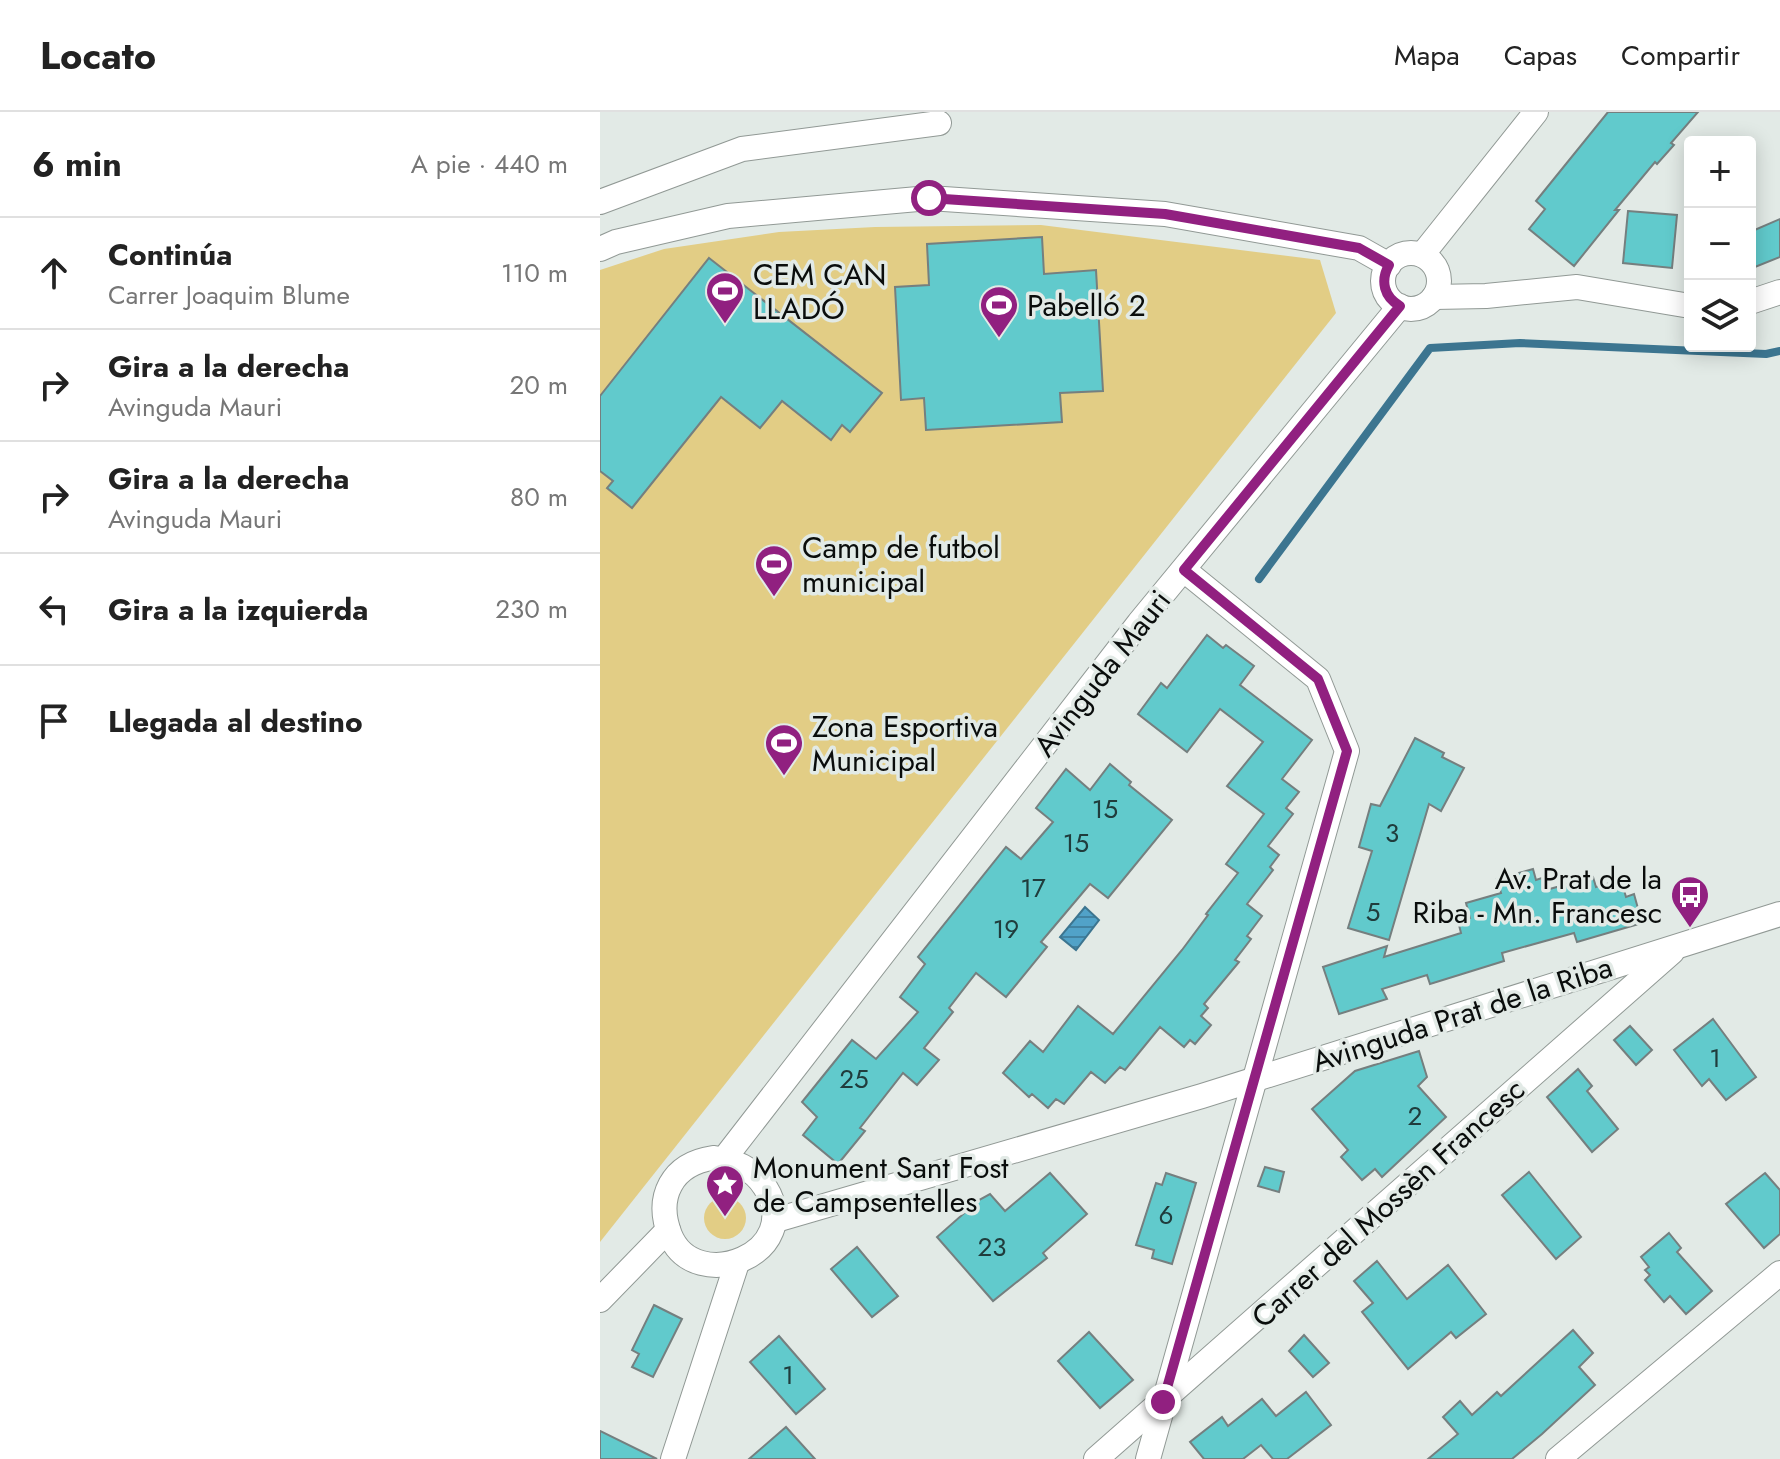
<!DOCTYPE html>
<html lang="es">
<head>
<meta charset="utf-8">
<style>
	:root { --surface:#fff; --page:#f6f6f6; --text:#222; --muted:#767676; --line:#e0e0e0 }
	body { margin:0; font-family:Jost,sans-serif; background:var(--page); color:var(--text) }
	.controls { position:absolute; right:24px; top:24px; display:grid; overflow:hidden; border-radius:8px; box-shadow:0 4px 20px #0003 }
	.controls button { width:72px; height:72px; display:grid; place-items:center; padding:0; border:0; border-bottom:2px solid var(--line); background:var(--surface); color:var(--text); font:40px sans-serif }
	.stop { position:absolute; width:24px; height:24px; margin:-18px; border:6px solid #912080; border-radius:50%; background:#fff }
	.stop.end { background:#912080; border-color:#fff; box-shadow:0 2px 8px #0008 }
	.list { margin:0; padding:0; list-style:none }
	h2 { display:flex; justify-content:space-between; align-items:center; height:104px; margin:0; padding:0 32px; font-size:34px }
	h2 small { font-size:26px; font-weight:400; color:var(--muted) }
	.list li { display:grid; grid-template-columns:52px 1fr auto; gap:24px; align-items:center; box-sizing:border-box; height:112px; padding:0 32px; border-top:2px solid var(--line) }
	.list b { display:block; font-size:30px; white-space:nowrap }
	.list p { margin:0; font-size:26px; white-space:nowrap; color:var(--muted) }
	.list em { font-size:26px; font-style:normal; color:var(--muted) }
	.icon { flex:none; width:44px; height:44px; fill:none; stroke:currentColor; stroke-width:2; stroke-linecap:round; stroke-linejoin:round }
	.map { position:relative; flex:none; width:1180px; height:1347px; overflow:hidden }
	header { display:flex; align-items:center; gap:48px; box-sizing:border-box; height:112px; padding:0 40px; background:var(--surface); border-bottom:2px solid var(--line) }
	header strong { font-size:38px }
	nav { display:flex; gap:44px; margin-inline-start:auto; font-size:28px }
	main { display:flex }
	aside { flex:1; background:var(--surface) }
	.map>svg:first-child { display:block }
</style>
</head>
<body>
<header>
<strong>Locato</strong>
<nav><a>Mapa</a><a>Capas</a><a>Compartir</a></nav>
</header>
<main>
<aside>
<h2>6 min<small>A pie · 440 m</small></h2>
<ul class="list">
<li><svg class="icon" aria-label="ahead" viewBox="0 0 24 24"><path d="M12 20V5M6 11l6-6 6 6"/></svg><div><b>Continúa</b><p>Carrer Joaquim Blume</p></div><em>110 m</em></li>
<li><svg class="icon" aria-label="right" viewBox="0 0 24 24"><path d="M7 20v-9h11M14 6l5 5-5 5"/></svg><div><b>Gira a la derecha</b><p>Avinguda Mauri</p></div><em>20 m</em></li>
<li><svg class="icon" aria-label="right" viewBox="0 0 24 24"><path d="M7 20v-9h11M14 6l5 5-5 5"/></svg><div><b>Gira a la derecha</b><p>Avinguda Mauri</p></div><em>80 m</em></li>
<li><svg class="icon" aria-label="left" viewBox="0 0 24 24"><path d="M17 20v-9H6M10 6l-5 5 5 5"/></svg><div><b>Gira a la izquierda</b></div><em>230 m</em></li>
<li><svg class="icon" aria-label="arrive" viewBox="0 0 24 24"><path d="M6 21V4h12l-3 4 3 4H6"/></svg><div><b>Llegada al destino</b></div></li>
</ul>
</aside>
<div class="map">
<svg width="1180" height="1347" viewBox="0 0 1180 1347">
	<defs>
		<pattern id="water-rules" width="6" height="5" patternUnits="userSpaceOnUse" patternTransform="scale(2)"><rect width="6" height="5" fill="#51a2c8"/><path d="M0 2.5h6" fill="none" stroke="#4182a1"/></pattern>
	</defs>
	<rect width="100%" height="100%" fill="#e2eae6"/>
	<g fill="#e2cd85">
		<path d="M441 113 720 148 736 201 0 1130V158L64 137 179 120 275 115Z"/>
		<circle cx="125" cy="1106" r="21"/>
	</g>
	<path fill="url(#water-rules)" stroke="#3c7590" stroke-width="2" d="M485 795 499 808 476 838 460 825Z"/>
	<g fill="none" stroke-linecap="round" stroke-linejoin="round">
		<path stroke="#3c7590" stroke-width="8" d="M659 467 830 236 920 231 1166 242 1180 239"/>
	</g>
	<g fill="#61cacc" stroke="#757f7f" stroke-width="2">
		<path d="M1008 0H1098L1071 31 1074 33 1057 52 1055 50 1015 98H1019L974 154 929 117 945 97 936 89Z"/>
		<path d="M1028 99 1077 103 1072 156 1023 151Z"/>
		<path d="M1180 107V145L1150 157V120Z"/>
		<path d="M442 125 444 162 496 158 503 279 460 281 462 310 326 318 324 286 301 288 295 175 329 173 327 132Z"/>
		<path d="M109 146 282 281 250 320 242 313 231 328 182 289 160 316 121 285 32 396 7 376 13 369 0 359V284Z"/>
		<path d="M607 523 623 536 626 533 654 554 640 573 712 628 682 667 699 680 686 696 693 702 668 734 679 743 670 755 673 758 647 792 662 804 647 824 651 827 635 848 639 850 604 892 608 896 601 904 611 913 595 932 590 928 584 935 560 915 525 958 520 955 505 971 491 960 464 992 456 987 448 996 432 982 429 985 403 961 430 929 443 940 478 894 513 922 582 838 608 803 606 802 638 761 626 752 664 702 627 674 663 630 620 597 587 640 538 602 561 571 567 576Z"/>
		<path d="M815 626 844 641 842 645 864 656 841 699 829 692 789 828 748 816 772 739 759 735 771 692 780 694Z"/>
		<path d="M510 652 531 670 529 673 572 708 508 786 490 772 441 830 447 835 406 885 376 861 349 896 353 900 324 936 339 948 317 973 303 961 260 1016 265 1019 238 1052 203 1023 217 1005 202 990 252 928 276 947 318 900 300 885 325 852 318 845 406 735 421 747 453 710 436 696 466 657 490 678Z"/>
		<path d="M933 757 936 768 942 766 946 778 993 765 996 775 1021 768 1026 785 1034 782 1042 811 977 830 974 821 902 841 904 849 830 872 827 863 782 877 787 887 739 902 723 855 787 834 784 845 861 821 858 809 870 806 866 791 901 781 897 767Z"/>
		<path d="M1113 907 1156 965 1126 988 1109 967 1102 974 1074 938Z"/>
		<path d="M1030 914 1052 938 1036 953 1014 928Z"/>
		<path d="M819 939 827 965 818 974 846 1005 782 1065 775 1057 762 1068 741 1045 748 1038 712 997 755 959Z"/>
		<path d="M978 957 992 974 987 979 1018 1017 992 1040 947 985Z"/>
		<path d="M665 1055 684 1060 679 1080 658 1074Z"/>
		<path d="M929 1060 981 1125 956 1147 902 1083Z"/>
		<path d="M450 1061 487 1102 443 1141 447 1146 393 1189 337 1125 379 1088 390 1082 405 1099Z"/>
		<path d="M566 1061 596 1071 572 1152 552 1146 554 1138 536 1133 556 1071 562 1073Z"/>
		<path d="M1165 1061 1180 1078V1122L1164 1136 1126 1092Z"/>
		<path d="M1069 1121 1081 1136 1077 1140 1112 1179 1086 1202 1070 1184 1064 1190 1045 1168 1050 1163 1045 1158 1049 1155 1041 1145Z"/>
		<path d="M257 1135 298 1184 272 1205 231 1157Z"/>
		<path d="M777 1149 807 1187 848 1153 886 1202 856 1226 851 1220 808 1257 762 1200 773 1191 754 1169Z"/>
		<path d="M54 1193 82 1207 53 1265 32 1255 39 1242 32 1238Z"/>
		<path d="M973 1218 993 1241 979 1255 995 1273 942 1322 912 1347H828L858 1322 843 1305 860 1289 872 1303 897 1280 901 1284Z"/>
		<path d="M489 1220 533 1268 500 1296 458 1249Z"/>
		<path d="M704 1223 729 1251 713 1265 689 1239Z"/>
		<path d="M179 1224 225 1277 196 1302 150 1250Z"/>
		<path d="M706 1280 731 1313 687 1347H673L661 1333 643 1347H604L590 1330 622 1305 628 1314 662 1287 676 1304Z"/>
		<path d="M186 1315 215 1347H149Z"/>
		<path d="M0 1319 57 1347H0Z"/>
	</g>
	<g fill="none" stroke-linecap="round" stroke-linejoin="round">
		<g stroke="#919995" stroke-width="26">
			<g id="minor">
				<path d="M0 90 142 37 339 11"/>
				<path d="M0 137 16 130 128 104 329 86 565 102 759 136 789 153"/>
				<circle cx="811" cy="169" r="28"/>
				<path d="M822 143 936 0"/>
				<path d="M834 185 886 184 977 175 1090 194"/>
				<path d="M1150 190 1180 180"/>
				<path d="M113 1046C135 1049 153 1056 165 1075 207 1141 95 1185 70 1123 55 1085 72 1052 113 1046Z"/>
				<path d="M124 1047 539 511 800 194"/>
				<path d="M176 1108 602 984 1180 802"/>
				<path d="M0 1188 68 1118"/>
				<path d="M73 1347 137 1151"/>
				<path d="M496 1347 1072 840"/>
				<path d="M548 1347 747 639 718 567 584 458"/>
				<path d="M958 1347 1180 1161"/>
			</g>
		</g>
		<use href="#minor" stroke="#fff" stroke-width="24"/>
	</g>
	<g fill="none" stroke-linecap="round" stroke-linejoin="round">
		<path stroke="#912080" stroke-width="10" d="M329 86 565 102 759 136 789 153C780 169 784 185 800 194L584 458 718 567 747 639 563 1290"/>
	</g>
	<defs>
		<g id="stadium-pin" transform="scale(2)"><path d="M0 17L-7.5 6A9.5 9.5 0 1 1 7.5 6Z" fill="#912080" stroke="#e2eae6"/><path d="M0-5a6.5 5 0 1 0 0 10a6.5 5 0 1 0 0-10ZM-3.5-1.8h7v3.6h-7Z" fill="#fff"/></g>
		<g id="bus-pin" transform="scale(2)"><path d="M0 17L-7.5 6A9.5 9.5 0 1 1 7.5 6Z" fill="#912080" stroke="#e2eae6"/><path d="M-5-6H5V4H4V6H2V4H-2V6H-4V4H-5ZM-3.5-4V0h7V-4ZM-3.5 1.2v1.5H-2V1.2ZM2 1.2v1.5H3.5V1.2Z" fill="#fff"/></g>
		<g id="sight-pin" transform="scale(2)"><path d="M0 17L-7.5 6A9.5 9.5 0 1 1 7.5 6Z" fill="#912080" stroke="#e2eae6"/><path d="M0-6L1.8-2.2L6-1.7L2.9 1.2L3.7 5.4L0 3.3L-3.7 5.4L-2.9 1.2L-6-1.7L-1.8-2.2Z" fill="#fff"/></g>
	</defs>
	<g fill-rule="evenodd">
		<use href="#stadium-pin" x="125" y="179"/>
		<use href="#stadium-pin" x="399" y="193"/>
		<use href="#stadium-pin" x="174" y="452"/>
		<use href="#stadium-pin" x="184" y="631"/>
		<use href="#bus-pin" x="1090" y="783"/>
		<use href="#sight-pin" x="125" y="1072"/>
	</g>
	<g text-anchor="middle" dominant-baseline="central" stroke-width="7" stroke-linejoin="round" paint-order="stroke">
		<g font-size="26" fill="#203c3c">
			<text x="505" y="697">15</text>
			<text x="792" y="721">3</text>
			<text x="476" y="731">15</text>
			<text x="433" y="776">17</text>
			<text x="773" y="800">5</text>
			<text x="406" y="817">19</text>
			<text x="1115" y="946">1</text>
			<text x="254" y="967">25</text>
			<text x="815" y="1004">2</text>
			<text x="566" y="1103">6</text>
			<text x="392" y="1135">23</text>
			<text x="188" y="1263">1</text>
		</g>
		<g font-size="30" fill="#0a0d0c" stroke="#e2eae6" text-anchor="start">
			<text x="153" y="162">CEM CAN<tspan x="153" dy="34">LLADÓ</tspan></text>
			<text x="427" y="193">Pabelló 2</text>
			<text x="202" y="435">Camp de futbol<tspan x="202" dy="34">municipal</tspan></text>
			<text x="212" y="614">Zona Esportiva<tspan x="212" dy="34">Municipal</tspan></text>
			<text x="1062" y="766" text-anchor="end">Av. Prat de la<tspan x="1062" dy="34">Riba - Mn. Francesc</tspan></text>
			<text x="153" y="1055">Monument Sant Fost<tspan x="153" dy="34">de Campsentelles</tspan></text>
		</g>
		<g font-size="30" fill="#0a0d0c" stroke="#e2eae6">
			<text transform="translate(502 561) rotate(-52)">Avinguda Mauri</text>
			<text transform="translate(862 902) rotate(-18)">Avinguda Prat de la Riba</text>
			<text transform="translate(788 1091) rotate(-42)">Carrer del Mossèn Francesc</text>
		</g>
	</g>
</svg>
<div class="controls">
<button>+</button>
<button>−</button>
<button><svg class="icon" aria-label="layers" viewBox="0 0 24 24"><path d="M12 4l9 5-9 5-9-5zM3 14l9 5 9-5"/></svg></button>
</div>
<div class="stop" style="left:329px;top:86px"></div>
<div class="stop end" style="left:563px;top:1290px"></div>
</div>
</main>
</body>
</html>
